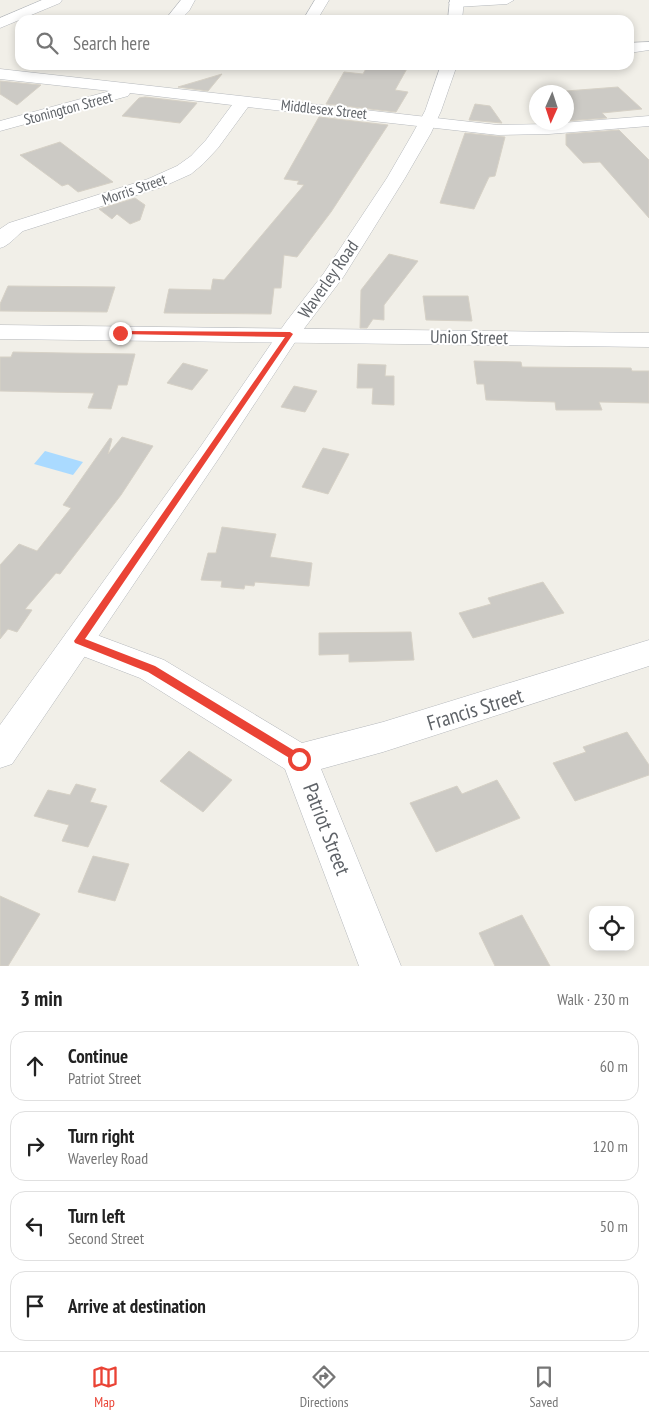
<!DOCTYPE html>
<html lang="en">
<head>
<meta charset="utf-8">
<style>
	:root { --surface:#fff; --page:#f2f2f2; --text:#222; --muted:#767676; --line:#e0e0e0; --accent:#ea4335 }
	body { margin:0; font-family:"PT Sans Narrow",sans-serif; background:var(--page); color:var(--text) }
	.controls { position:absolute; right:15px; bottom:15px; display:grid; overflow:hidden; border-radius:10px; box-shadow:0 2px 8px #0003 }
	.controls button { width:45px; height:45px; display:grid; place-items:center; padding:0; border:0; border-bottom:1px solid var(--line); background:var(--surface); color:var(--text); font:25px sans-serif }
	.compass { position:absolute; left:529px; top:85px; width:45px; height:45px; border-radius:50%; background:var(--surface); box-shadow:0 2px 8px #0003; rotate:183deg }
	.stop { position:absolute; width:15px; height:15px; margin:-11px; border:4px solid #ea4335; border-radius:50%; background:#fff }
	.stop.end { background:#ea4335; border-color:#fff; box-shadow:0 1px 5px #0008 }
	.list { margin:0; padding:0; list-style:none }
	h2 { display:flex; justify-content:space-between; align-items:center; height:65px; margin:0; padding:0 20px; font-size:21px }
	h2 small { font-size:16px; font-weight:400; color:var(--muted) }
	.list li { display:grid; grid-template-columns:32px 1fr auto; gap:15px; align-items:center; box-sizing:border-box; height:70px; margin:0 10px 10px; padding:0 10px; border:1px solid var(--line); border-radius:15px }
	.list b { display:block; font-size:19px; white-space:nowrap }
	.list p { margin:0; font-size:16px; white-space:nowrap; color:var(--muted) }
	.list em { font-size:16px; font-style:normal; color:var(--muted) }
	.icon { flex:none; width:28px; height:28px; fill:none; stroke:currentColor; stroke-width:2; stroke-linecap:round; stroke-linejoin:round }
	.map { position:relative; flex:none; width:649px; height:966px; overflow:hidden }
	.search { position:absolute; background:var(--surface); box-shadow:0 2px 8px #0003; left:15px; right:15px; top:15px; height:55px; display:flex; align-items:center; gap:12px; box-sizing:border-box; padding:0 18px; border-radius:15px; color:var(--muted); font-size:19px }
	.sheet { height:385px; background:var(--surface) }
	nav { display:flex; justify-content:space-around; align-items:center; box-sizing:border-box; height:70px; border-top:1px solid var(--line); background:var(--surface); font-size:14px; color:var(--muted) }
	nav a { display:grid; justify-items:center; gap:2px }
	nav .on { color:var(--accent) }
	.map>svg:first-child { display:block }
</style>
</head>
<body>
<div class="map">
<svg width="649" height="966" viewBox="0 0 649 966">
	<rect width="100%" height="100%" fill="#f1efe8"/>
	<path fill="#aadaff" d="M45 451 83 462 73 475 34 464Z"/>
	<g fill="#cccac5" stroke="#d6d1c6">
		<path d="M368 65H409L395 90 408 92 396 112 326 104 344 72 363 74Z"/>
		<path d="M222 74 208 91 178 87Z"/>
		<path d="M0 81 41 85 17 105 0 94Z"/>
		<path d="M618 87 642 109 602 113 607 118 566 121V91Z"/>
		<path d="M145 97 197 103 180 123 122 116 139 98Z"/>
		<path d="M475 104 490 106 502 123 469 120Z"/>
		<path d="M319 117 388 125 331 212 297 257 284 255 281 288H274L271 314 164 313 169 289 211 290 213 279 224 280 304 185 297 184 299 181 284 179Z"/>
		<path d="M619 130 649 160V218L600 162 583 163 566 145V134Z"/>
		<path d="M465 133 505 137 495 176 489 177 474 209 440 203Z"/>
		<path d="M60 142 113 182 78 192 68 184 62 186 20 155Z"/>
		<path d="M135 198 145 205 140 220 130 224 117 214 112 219 99 209Z"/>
		<path d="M389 254 418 261 384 305V320L373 319 367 328H360L361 290Z"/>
		<path d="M8 286 115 287 107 312 0 311V304Z"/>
		<path d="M423 296H468L472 321 426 320Z"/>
		<path d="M13 352 65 353 135 354 127 385H118L111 409 88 408 94 393 0 391V357H11Z"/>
		<path d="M474 361 521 362 522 367 631 368 632 371H649V403L599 402 602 410H556L555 402 486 400 484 384H477Z"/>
		<path d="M183 363 208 370 192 390 167 383Z"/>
		<path d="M358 364 386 365 385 376H394V405L372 404 373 388H357Z"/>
		<path d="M294 386 317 391 305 412 281 407Z"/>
		<path d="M122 437 153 446 121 495 60 574 56 573 25 609 32 610 17 632 8 629 0 639V565L19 544 37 551 71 508 63 505 110 438 112 439 108 454Z"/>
		<path d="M323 448 349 454 328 494 302 487Z"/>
		<path d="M222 527 276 534 270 557 312 563 309 586 255 582 254 586 245 585 244 589 221 587 222 581 201 580 208 553H216Z"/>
		<path d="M543 582 564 613 473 638 459 613 491 604 488 598Z"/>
		<path d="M411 632 414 660 349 662V654L319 655V633Z"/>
		<path d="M627 732 649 765V775L575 801 553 763 586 752 583 747Z"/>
		<path d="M189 751 232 780 203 812 160 781Z"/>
		<path d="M497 780 520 818 436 852 410 803 457 786 462 794Z"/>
		<path d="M76 784 96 789 90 802 107 806 88 847 62 841 69 825 34 816 48 790 70 795Z"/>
		<path d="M93 856 129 864 115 901 78 892Z"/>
		<path d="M0 896 40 914 8 966H0Z"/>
		<path d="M522 915 550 966H495L479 933Z"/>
	</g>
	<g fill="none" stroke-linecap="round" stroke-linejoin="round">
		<g stroke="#b5b8bc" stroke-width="1">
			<g id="minor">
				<path d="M42 0H62L60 3 0 28V18Z"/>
				<path d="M181 0H195L189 11 180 20H165Z"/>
				<path d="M315 0H329L317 20H303Z"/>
				<path d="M451 0H514L507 4 456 7 451 6 449 3Z"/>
				<path d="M649 42V50L629 53V43Z"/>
				<path d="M0 69 498 125 549 124 649 116V126L549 134 498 135 248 107 218 148 203 164 191 174 162 187 23 231C15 237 9 246 0 248V229L9 223 148 179 177 166 191 156 206 140 232 105 130 93 128 96 0 131V121L110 91 0 79Z"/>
				<path d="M0 325 649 333V347L0 339Z"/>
				<path d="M78 628 164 660 302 743 383 722 649 640V666L383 752 321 769 401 966H359L285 769 140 678 67 650 62 641 67 632Z"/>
			</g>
		</g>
		<g stroke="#b5b8bc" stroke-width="1">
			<g id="tertiary">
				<path d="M450 0H464L462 20H448Z"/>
				<path d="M441 65H457L441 111 431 133 405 178 344 276 303 330 219 458 12 764 0 768V725L201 446 286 322 324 273 387 178 413 133 425 111Z"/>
			</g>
		</g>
		<use href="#minor" fill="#fff" fill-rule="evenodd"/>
		<use href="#tertiary" fill="#fff" fill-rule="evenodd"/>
	</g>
	<path fill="#ea4335" d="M120 331 290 332 293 334 85 639 155 666 303 756 304 759 303 762H296L148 672 75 643 74 641 285 337 118 334 117 333Z"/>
	<g text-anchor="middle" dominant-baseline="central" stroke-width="4" stroke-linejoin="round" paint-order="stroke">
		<g font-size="15" fill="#5f6368" stroke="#fff">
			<text transform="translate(68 108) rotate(-15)">Stonington Street</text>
			<text transform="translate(324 109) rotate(6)">Middlesex Street</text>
			<text transform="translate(134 189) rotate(-19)">Morris Street</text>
		</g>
		<g font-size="18" fill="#5f6368" stroke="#fff">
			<text transform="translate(328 279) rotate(-55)">Waverley Road</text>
			<text transform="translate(469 337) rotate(1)">Union Street</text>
		</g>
		<g font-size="21" fill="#5f6368" stroke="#fff">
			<text transform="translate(475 709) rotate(-17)">Francis Street</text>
			<text transform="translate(327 829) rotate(69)">Patriot Street</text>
		</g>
	</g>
</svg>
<div class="controls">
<button><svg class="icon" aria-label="locate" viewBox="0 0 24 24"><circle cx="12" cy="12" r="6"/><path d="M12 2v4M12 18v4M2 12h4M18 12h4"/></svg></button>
</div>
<svg class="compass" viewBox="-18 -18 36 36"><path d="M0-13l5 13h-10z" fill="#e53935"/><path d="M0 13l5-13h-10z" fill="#767676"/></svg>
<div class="stop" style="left:299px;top:759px"></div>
<div class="stop end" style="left:120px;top:333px"></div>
<div class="search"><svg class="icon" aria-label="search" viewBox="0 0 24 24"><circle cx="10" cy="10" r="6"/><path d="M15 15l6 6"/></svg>Search here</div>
</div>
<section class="sheet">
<h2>3 min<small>Walk · 230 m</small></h2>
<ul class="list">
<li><svg class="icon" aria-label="ahead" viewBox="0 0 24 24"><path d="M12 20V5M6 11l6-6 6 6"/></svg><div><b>Continue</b><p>Patriot Street</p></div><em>60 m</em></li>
<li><svg class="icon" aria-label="right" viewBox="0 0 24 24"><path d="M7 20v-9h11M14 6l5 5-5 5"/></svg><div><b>Turn right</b><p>Waverley Road</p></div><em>120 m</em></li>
<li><svg class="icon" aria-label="left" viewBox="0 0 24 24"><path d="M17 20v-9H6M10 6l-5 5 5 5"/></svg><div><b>Turn left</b><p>Second Street</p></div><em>50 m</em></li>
<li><svg class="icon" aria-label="arrive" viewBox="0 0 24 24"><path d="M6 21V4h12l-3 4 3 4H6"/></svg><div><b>Arrive at destination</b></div></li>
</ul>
</section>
<nav>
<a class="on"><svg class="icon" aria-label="map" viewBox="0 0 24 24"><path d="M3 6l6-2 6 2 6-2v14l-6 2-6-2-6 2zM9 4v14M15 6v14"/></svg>Map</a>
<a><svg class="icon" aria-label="directions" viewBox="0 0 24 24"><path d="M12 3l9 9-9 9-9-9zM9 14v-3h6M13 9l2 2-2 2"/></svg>Directions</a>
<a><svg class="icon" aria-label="saved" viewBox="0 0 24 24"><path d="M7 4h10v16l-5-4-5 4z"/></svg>Saved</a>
</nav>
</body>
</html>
